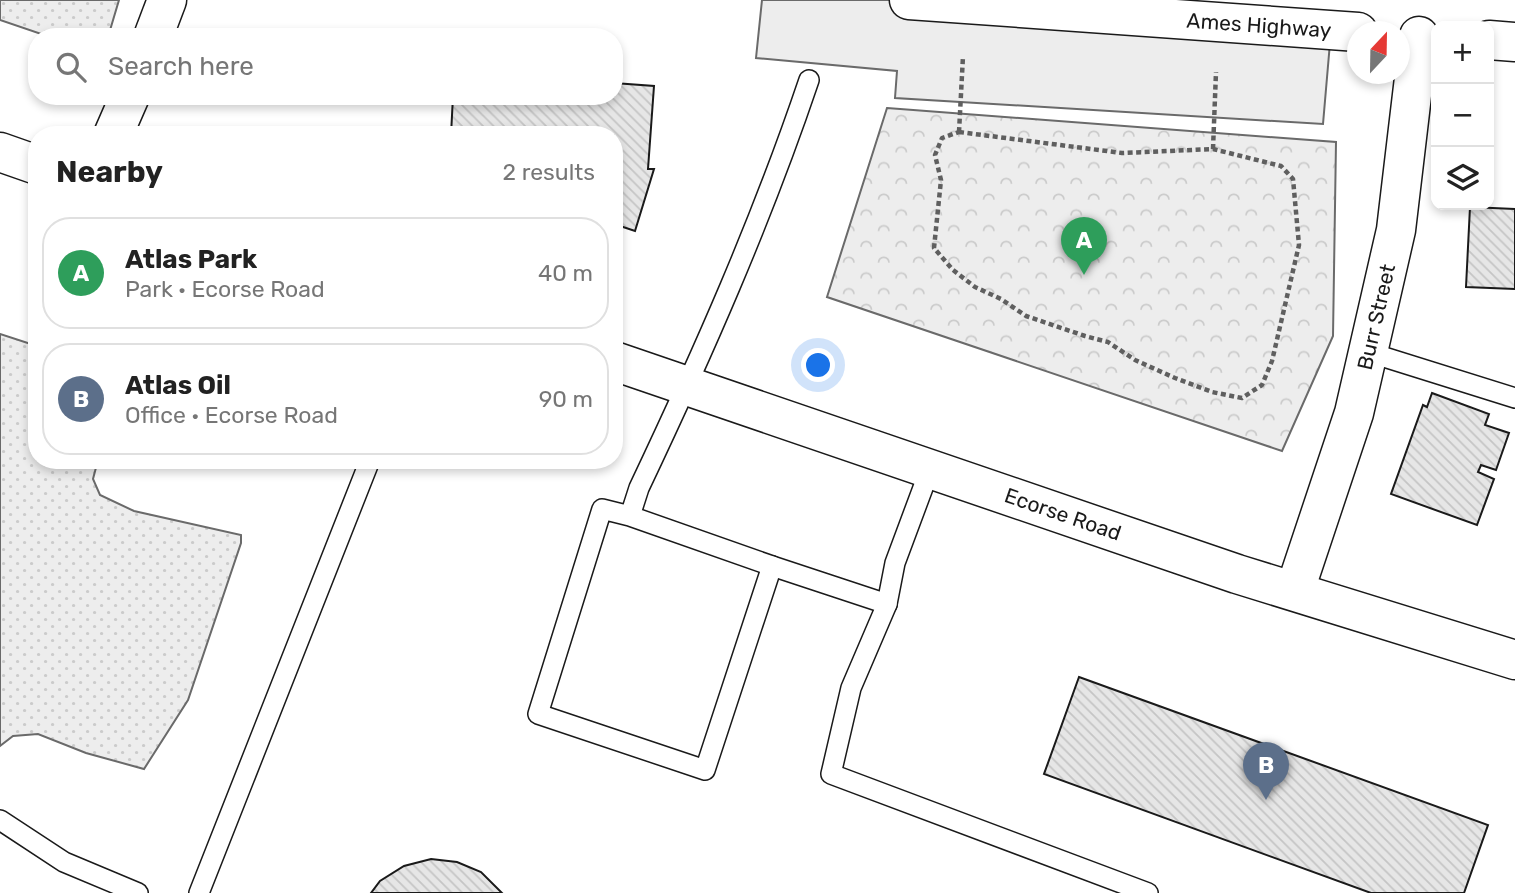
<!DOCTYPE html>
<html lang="en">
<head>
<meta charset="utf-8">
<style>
	:root { --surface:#fff; --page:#f6f6f6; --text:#222; --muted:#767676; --line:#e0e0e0; --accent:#0f766e }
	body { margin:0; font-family:Rubik,sans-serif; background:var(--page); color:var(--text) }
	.controls { position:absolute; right:21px; top:21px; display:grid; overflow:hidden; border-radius:14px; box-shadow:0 4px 10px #0003 }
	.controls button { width:63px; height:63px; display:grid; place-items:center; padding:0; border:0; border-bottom:2px solid var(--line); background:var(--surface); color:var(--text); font:35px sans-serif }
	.compass { position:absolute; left:1347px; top:21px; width:63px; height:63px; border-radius:50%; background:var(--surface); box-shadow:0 4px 10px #0003; rotate:22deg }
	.you { position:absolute; left:819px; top:366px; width:24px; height:24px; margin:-18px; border:5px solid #fff; border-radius:50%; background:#1a73e8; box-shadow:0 0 0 10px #1a73e833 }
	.badge { display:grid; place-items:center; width:46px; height:46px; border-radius:50%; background:var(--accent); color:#fff; font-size:23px; font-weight:700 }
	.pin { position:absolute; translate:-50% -58px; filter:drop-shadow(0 2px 4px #0008) }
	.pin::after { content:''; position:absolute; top:37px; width:24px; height:21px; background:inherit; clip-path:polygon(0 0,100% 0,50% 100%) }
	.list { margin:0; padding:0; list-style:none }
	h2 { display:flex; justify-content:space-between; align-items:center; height:91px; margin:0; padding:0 28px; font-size:30px }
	h2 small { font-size:23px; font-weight:400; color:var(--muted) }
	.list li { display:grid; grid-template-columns:46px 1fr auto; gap:21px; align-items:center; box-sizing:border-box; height:112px; margin:0 14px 14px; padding:0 14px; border:2px solid var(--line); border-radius:28px }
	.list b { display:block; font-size:26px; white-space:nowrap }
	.list p { margin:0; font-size:23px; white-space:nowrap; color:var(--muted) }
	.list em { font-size:23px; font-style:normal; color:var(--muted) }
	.icon { flex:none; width:38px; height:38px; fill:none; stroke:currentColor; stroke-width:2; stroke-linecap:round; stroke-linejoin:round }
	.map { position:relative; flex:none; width:1515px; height:893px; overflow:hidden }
	.search { position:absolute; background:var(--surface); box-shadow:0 4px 10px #0003; left:28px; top:28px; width:595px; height:77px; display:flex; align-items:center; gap:18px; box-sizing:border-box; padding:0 24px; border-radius:28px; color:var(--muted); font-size:26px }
	.panel { position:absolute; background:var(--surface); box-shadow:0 4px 10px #0003; left:28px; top:126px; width:595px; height:343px; border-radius:28px }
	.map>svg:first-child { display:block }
</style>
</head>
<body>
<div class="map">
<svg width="1515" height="893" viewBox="0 0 1515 893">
	<defs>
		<pattern id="grass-dots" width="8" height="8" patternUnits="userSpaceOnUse" patternTransform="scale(1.75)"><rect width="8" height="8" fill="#ededed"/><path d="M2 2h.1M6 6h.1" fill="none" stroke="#cbcbcb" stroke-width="1.8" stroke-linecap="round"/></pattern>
		<pattern id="park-crowns" width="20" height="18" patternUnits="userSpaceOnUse" patternTransform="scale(1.75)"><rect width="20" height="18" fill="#ededed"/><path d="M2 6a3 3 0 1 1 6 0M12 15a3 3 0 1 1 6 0" fill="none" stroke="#cbcbcb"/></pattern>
		<pattern id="building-back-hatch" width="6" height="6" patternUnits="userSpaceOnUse" patternTransform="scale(1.75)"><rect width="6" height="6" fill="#e6e6e6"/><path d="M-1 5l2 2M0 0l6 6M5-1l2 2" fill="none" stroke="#c5c5c5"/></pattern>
	</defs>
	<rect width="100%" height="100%" fill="#fff"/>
	<g fill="url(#grass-dots)" stroke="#6a6a6a" stroke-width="2">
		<path d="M0 0H119L108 37H50L0 20Z"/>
		<path d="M0 334 37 346V460H98L93 479 100 495 134 511 241 535V543L188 700 144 769 86 753 38 734 13 736 0 746Z"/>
	</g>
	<path fill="url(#park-crowns)" stroke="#6a6a6a" stroke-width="2" d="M887 108 1336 142 1333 336 1282 451 827 297Z"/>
	<path fill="#ededed" stroke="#6a6a6a" stroke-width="2" d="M762 0H909L1331 31 1323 124 895 98 897 71 756 58Z"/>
	<g fill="url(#building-back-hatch)" stroke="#1a1a1a" stroke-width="2">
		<path d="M614 83 654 86 648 169H654L635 231 614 224V135H451L453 96H614Z"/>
		<path d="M1470 207 1515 209V289L1466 287Z"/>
		<path d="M1432 393 1489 414 1485 425 1509 433 1496 470 1481 465 1478 472 1494 479 1477 525 1391 494 1423 405 1427 407Z"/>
		<path d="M1079 677 1488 825 1464 893H1371L1044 774Z"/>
		<path d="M431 859 457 862 481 872 502 893H371L380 881 404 866Z"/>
	</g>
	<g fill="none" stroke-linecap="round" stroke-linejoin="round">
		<g stroke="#1a1a1a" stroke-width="22">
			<g id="lane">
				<path d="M1368 352 1515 398"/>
				<path d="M930 469 895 563 887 604 851 688 831 774 1148 893"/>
				<path d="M630 516 772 566 705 770 538 714 602 509 630 516 639 488C703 353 761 222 809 80"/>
				<path d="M772 566 887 604"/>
				<path d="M0 820 64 862 138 893"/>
				<path d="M199 893 370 460"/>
			</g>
		</g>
		<g stroke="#1a1a1a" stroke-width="41">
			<g id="street">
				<path d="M909 0 1358 32"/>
				<path d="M153 37 167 0"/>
				<path d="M1489 40 1515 42"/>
				<path d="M113 135 130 96"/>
				<path d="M1295 590 1354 413 1396 230 1419 36"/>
			</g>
		</g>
		<g stroke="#1a1a1a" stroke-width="41">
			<g id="secondary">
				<path d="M0 152 37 165"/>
				<path d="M614 361 1237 574 1515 660"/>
			</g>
		</g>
		<g stroke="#5f5f5f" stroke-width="4.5" stroke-dasharray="5 3.5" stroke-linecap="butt">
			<path d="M959 132 1122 153 1213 149 1281 166 1293 179 1299 245 1272 361 1262 385 1242 398 1212 392 1175 378 1135 360 1108 342 1085 336 1026 316 1001 299 975 287 953 270 934 248 941 180 935 155 942 138Z"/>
			<path d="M959 132 963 56"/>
			<path d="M1213 149 1216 72"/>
		</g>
		<use href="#lane" stroke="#fff" stroke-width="19"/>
		<use href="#street" stroke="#fff" stroke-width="38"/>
		<use href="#secondary" stroke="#fff" stroke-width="38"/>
	</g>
	<g text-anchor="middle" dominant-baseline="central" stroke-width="5" stroke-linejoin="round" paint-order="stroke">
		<g font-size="21" fill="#1a1a1a" stroke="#fff">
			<text transform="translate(1259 25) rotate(4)">Ames Highway</text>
			<text transform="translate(1376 317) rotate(-77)">Burr Street</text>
			<text transform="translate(1063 514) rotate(19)">Ecorse Road</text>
		</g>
	</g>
</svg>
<div class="controls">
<button>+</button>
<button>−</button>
<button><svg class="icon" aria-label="layers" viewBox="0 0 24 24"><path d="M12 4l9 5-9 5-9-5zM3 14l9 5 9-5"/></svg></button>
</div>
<svg class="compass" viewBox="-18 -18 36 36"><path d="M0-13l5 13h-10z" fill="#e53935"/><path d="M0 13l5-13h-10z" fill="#767676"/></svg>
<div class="you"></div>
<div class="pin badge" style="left:1084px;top:275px;background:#2e9e5b">A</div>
<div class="pin badge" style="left:1266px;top:800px;background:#5c6f8a">B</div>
<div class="search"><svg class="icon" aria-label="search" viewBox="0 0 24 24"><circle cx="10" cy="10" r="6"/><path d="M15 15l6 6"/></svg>Search here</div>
<section class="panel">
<h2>Nearby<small>2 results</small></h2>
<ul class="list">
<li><span class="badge" style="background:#2e9e5b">A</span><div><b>Atlas Park</b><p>Park · Ecorse Road</p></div><em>40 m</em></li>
<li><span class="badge" style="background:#5c6f8a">B</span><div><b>Atlas Oil</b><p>Office · Ecorse Road</p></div><em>90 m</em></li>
</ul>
</section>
</div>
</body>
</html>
